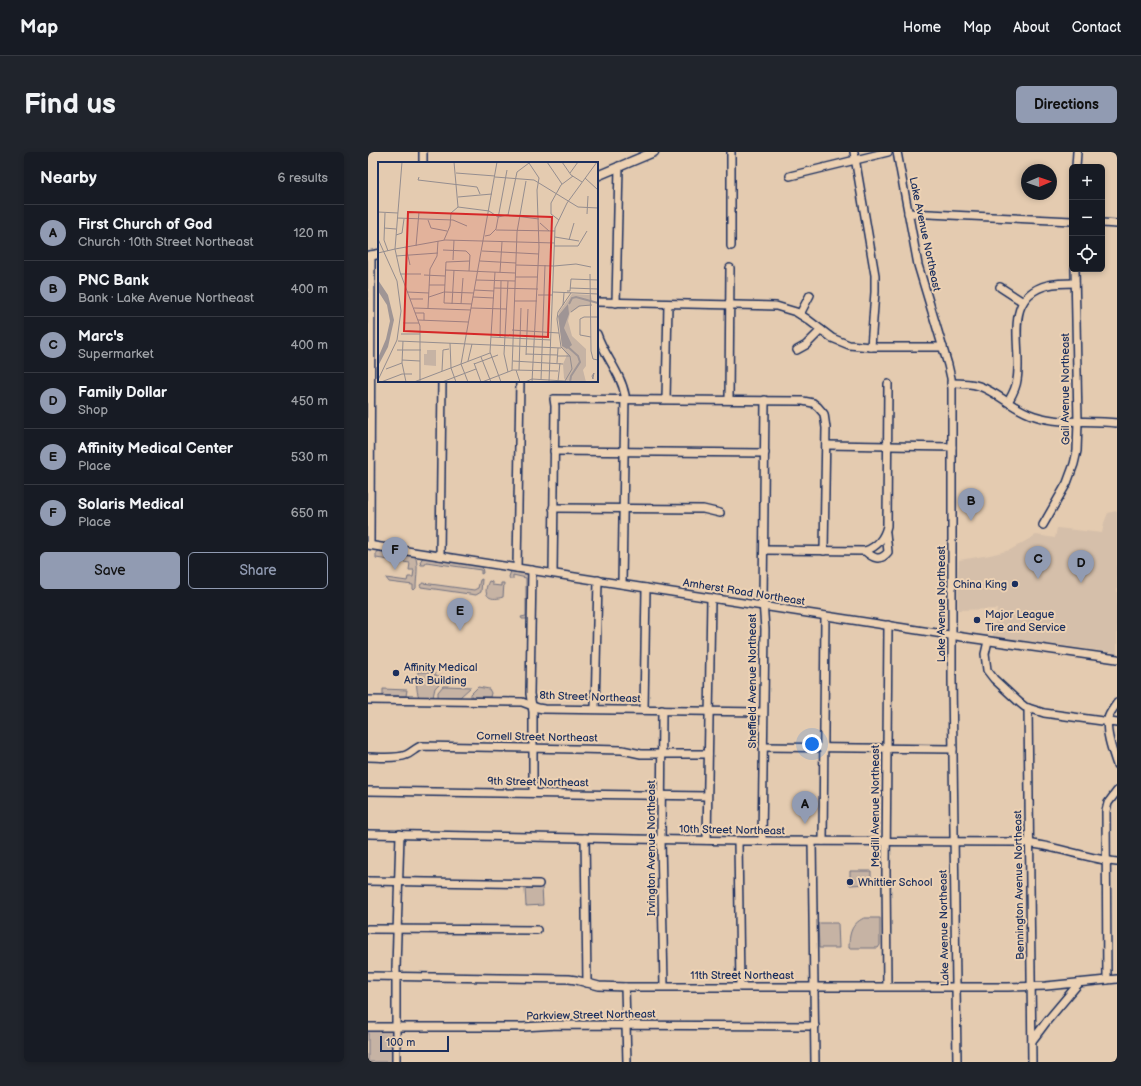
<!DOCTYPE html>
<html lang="en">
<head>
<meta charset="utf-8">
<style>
	:root { --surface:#171b24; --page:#20242c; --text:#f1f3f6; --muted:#9ea1a6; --line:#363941; --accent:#919bb2 }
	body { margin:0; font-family:"Balsamiq Sans",sans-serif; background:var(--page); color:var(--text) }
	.controls { position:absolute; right:12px; top:12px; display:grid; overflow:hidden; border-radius:6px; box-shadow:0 2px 6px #0003 }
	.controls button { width:36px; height:36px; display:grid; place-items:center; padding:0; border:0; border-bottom:1px solid var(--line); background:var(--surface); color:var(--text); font:20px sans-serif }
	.compass { position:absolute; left:653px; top:12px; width:36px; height:36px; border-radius:50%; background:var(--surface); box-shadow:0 2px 6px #0003; rotate:88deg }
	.scale { position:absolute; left:12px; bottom:10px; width:69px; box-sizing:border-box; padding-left:4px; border:2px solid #1b2f5e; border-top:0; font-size:11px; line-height:14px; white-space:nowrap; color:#1b2f5e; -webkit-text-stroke:3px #ecd1b3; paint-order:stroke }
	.you { position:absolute; left:444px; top:592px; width:14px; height:14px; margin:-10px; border:3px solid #fff; border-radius:50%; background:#1a73e8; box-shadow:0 0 0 6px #1a73e833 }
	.badge { display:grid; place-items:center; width:26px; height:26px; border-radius:50%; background:var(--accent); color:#111; font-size:13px; font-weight:700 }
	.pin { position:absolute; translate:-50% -33px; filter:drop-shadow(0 1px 2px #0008) }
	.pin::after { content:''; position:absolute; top:21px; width:14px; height:12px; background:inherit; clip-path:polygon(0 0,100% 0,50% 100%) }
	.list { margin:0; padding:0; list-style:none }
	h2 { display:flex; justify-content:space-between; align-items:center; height:52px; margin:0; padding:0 16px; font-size:17px }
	h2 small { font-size:13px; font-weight:400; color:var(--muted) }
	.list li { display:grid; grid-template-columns:26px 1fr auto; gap:12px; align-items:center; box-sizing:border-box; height:56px; padding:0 16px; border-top:1px solid var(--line) }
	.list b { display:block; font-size:15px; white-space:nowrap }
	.list p { margin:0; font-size:13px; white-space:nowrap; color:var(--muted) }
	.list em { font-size:13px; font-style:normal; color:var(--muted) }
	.actions { display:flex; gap:8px; padding:12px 16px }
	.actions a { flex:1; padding:9px 0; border:1px solid var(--accent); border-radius:6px; text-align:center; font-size:14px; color:var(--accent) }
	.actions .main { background:var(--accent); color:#111 }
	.icon { flex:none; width:22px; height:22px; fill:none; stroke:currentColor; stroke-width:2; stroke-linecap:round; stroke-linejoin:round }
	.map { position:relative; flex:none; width:749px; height:910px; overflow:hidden; border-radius:6px }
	header { display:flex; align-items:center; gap:24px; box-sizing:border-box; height:56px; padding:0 20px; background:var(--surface); border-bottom:1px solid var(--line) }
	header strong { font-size:19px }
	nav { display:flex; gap:22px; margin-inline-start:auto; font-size:14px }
	.intro { display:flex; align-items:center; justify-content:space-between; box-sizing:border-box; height:96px; padding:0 24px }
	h1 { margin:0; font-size:28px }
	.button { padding:10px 18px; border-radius:6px; background:var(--accent); color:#111; font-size:14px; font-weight:700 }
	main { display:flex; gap:24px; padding:0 24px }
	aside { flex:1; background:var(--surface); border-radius:6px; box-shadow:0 2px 6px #0003 }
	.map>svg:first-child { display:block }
</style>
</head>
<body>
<header>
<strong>Map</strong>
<nav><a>Home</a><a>Map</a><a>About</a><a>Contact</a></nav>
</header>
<div class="intro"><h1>Find us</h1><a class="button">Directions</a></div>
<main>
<aside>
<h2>Nearby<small>6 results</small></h2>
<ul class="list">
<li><span class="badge">A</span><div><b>First Church of God</b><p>Church · 10th Street Northeast</p></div><em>120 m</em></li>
<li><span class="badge">B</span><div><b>PNC Bank</b><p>Bank · Lake Avenue Northeast</p></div><em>400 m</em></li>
<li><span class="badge">C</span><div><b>Marc's</b><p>Supermarket</p></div><em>400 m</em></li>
<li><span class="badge">D</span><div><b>Family Dollar</b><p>Shop</p></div><em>450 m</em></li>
<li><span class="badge">E</span><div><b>Affinity Medical Center</b><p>Place</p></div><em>530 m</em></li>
<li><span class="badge">F</span><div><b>Solaris Medical</b><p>Place</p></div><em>650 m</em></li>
</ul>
<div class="actions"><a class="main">Save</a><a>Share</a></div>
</aside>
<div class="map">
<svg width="749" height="910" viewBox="0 0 749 910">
	<rect width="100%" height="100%" fill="#e4cbb0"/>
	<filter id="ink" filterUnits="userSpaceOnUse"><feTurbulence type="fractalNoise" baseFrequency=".025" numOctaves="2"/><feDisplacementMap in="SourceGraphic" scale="8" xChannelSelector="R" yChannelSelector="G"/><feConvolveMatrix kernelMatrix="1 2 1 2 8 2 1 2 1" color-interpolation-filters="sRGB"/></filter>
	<g filter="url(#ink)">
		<path fill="#d5bfaa" d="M748 359H749V501L628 485 625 484 629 457 590 458V420L591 408 622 403 642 398 668 383 687 386 689 376 734 381 736 371 740 361Z"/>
		<g fill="#c6b3a4" stroke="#707181">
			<path d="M10 399 47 404C51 412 48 426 48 436L46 438 45 437V433L21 430 18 426 39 429 40 425H45L46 418H41L42 411 8 406V400Z"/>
			<path d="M55 405 114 414 115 421 113 422V418L58 410 57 413H53L52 410Z"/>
			<path d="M143 419 160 422 159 467H154L153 465 158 464V426L145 423V427H142L141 425Z"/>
			<path d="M114 427 113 440 108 443 53 435 52 433 55 431 106 438 110 436 112 428Z"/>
			<path d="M121 429 124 430V433L133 434V431H136L135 445C120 450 114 442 121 429Z"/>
			<path d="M50 520H62V522H68V524H76V527L81 526V528H90V529L73 530 67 536 65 545H51C48 539 48 527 50 520Z"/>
			<path d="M75 534H77L103 535 92 545H72L70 544V540Z"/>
			<path d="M110 535 121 537 123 541 122 545H103V542Z"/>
			<path d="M15 537 39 538 38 544H15Z"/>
			<path d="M482 719H503V732L482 733Z"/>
			<path d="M174 735 175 753 158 754 157 736Z"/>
			<path d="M496 766H512V793L510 796H481C481 782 483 772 496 766Z"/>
			<path d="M452 771H470L471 796H451L450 772Z"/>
			<path d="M0 878 24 879V910H0Z"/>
		</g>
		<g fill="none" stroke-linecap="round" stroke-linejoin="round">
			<g stroke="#1b2f5e" stroke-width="10">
				<g id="minor">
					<path d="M55 0V11"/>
					<path d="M363 0V94"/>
					<path d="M486 0 507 123V140L503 195"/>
					<path d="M529 0 550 113 580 213 583 226 584 237V527L589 910"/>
					<path d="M708 15 709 0"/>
					<path d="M422 24 520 0"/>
					<path d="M540 61 704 69"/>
					<path d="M734 71 749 72"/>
					<path d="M632 135 655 150"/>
					<path d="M229 150 408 154 428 160 439 167 464 186 481 193 503 195H575"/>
					<path d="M248 151 251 14"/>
					<path d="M432 162 442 143"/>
					<path d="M229 182C236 203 253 221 257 243L254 432"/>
					<path d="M429 198 438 193 453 178"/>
					<path d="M583 231C593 231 602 231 611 234 631 241 646 258 667 264 694 273 722 267 749 271"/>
					<path d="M298 247 300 152"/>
					<path d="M361 247 362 116"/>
					<path d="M640 250C644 243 648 237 649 228 655 195 633 145 680 133 689 131 698 131 707 131"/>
					<path d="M458 293 584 295"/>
					<path d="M186 299 397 301"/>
					<path d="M185 356 335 357 352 361"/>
					<path d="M675 373 699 331 706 312 709 299 710 270 707 117"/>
					<path d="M0 393 601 486 749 507"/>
					<path d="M2 393 3 103"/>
					<path d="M396 398 497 399C505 406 512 410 520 400L518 381"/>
					<path d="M497 399C509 395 516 387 519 374L520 232"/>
					<path d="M72 404 74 229"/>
					<path d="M149 416 152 229"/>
					<path d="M164 418 162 542 165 560V640"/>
					<path d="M185 421 187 254 186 247 435 249 445 251 450 255 456 262 458 276 456 399"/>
					<path d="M620 489 617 502 619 518 626 527 652 551 657 555 676 561 749 571"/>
					<path d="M0 548 154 550 170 556 176 557 395 560"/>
					<path d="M749 551C746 556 741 561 740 567 737 580 745 601 749 613"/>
					<path d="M660 556 664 910"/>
					<path d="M227 557 230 428"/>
					<path d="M276 558 278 436"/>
					<path d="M294 558 293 688 296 834"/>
					<path d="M395 595 585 597"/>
					<path d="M0 605C10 605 29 607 38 603 44 601 48 595 54 594L254 598 273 602H340"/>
					<path d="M0 639 339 644"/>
					<path d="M0 682 370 689 649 690C683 692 715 706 749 710"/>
					<path d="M217 686 219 831"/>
					<path d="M339 688 343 446"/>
					<path d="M370 689 372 834"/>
					<path d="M394 689 397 477 395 449 397 248"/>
					<path d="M444 689 447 910"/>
					<path d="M455 689 457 464"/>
					<path d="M0 729 171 732"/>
					<path d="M0 777 169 778"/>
					<path d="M0 824 201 827 208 828 231 834 257 835H640L678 834 749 827"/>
					<path d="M739 828 738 659 740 651 749 639"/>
					<path d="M519 834 518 719 520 473"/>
					<path d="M257 835 259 910"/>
					<path d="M0 875H155L190 873 447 874"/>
					<path d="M664 889 679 869 711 831"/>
					<path d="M28 910V816L32 682"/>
				</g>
			</g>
			<g stroke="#1b2f5e" stroke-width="11">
				<g id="major">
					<path d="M229 24 286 0"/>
					<path d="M0 104 11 102"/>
				</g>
			</g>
			<use href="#minor" stroke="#ecd1b3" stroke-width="7"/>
			<use href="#major" stroke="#ecd1b3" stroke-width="8"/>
		</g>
	</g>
	<g fill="#1b2f5e" stroke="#ecd1b3" stroke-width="1.5">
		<circle cx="647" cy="432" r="4"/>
		<circle cx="609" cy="468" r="4"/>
		<circle cx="28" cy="521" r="4"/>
		<circle cx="482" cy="730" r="4"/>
	</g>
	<g text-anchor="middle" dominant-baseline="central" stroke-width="4" stroke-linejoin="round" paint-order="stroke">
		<g font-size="11" fill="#1b2f5e" stroke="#ecd1b3">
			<text transform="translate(557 82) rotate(78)">Lake Avenue Northeast</text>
			<text transform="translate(697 237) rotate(-90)">Gail Avenue Northeast</text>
			<text transform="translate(376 440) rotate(9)">Amherst Road Northeast</text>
			<text transform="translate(573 452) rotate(-90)">Lake Avenue Northeast</text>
			<text transform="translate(384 529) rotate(-90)">Sheffield Avenue Northeast</text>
			<text transform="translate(222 545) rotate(2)">8th Street Northeast</text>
			<text transform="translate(169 585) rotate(1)">Cornell Street Northeast</text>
			<text transform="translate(170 630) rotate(1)">9th Street Northeast</text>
			<text transform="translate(507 654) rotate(-90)">Medill Avenue Northeast</text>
			<text transform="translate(364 678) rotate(1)">10th Street Northeast</text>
			<text transform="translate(283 696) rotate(-90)">Irvington Avenue Northeast</text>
			<text transform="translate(651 733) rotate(-91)">Bennington Avenue Northeast</text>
			<text transform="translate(576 776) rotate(-91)">Lake Avenue Northeast</text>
			<text x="374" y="823">11th Street Northeast</text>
			<text transform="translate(223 863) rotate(-1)">Parkview Street Northeast</text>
		</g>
		<g font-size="11" fill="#1b2f5e" stroke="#ecd1b3" text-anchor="start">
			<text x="639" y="432" text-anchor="end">China King</text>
			<text x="617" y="462">Major League<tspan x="617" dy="13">Tire and Service</tspan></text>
			<text x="36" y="515">Affinity Medical<tspan x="36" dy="13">Arts Building</tspan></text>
			<text x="490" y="730">Whittier School</text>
		</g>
	</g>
	<g transform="translate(10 10)">
		<rect width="220" height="220" fill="#e4cbb0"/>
		<path d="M194 132 213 133 214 138 213 143 203 144 192 151 190 159 194 174 208 187V204L205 208 208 220H188L186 216 185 202 189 193 184 186 181 150ZM49 188H58V204L46 203V192H49Z" fill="#c6b3a4"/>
		<path d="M0 118 10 133 16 158 10 185 0 204V196L8 177 12 159 9 143 0 129ZM190 142 191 152 186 166 194 183 189 187 184 184 180 154Z" fill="#9f9595"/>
		<path fill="none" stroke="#9f9595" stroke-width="2" d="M191 142 194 136 198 135 220 141M190 185 200 194 202 200 193 214 192 220"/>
		<path fill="none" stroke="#948d8f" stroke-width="1" d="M24 0 17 87 22 110 42 164V220M76 0 80 45M169 0 184 22M184 0 193 13 204 20M78 11 117 14M192 11 200 0M41 15 40 18 99 25 102 32M117 15 156 18 200 45 220 46M207 16 220 28M80 35 114 32M0 50 20 51M7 51 6 78 10 89M209 52 210 34M130 53 139 10 151 1 161 16 159 28 161 85 154 220M19 56 75 58 89 64M50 58 53 66 69 69M181 58 173 52V41L183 23 195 14M162 61 171 69M6 66 18 67M118 68 177 69M18 73 24 71 26 57M107 74 112 73 118 67 129 8M177 75 201 79M0 77 19 119 23 149 19 178 0 218M66 78 72 64 73 51 80 45 111 49 120 55 129 53 161 57M191 78 196 61M38 84 41 50M176 84H200L209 69M28 85 32 103M17 87 67 78 177 81M65 88 88 89 92 93M104 89 161 92M0 91 17 87M18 94 60 91M75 98 76 78M92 99 68 100 66 141 94 142M102 99 138 101M138 103 176 104M176 104 198 102 213 105M67 108 137 111M91 109 92 93M117 110 112 190 123 220M122 110 124 80M22 112H43M212 112 213 189 215 197 220 198M46 113 67 114M137 115H160M98 118 137 119M130 119 126 192 130 210M51 123H67M116 126 160 127M192 126 220 127M96 128 116 129M189 129H192L193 117 220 118M29 130 51 131M175 130 220 132M160 133H175M51 135 66 130 96 131M95 135 116 136M32 137H45M136 139H159M74 142 76 108M83 142 85 116M185 143 186 131M36 146 93 148M50 146 52 107 59 94 60 79M93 146 128 147M193 150 201 144 214 143M37 151H46V158M40 158 90 160M25 161H41M134 168 181 171M42 170 88 171M23 172H42M113 175 173 178M213 175 202 173V157L206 155H220M122 176 123 119M20 179 183 186M25 179 24 201 28 220M72 181 73 206M19 188H43M148 192 179 193M148 193 150 147M179 194H192M192 194 183 185 179 157 180 150 193 131M103 195 113 220M24 198 42 199M90 199 94 182M135 199 185 202M96 201 103 220M179 201 180 186M83 202 119 0M83 202 90 220M96 202 120 193M73 206 78 220M8 207 24 201M134 208 139 70 148 19M138 208 142 220M141 208 143 146M64 209 65 188 71 187M216 211 215 216V217L214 214ZM163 218 167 103M180 219 182 201M3 220 24 212H34M36 220 112 191M64 220 98 207M104 220 135 208 180 209M147 220 154 217 187 219 194 207 192 194M171 220 177 66 189 41 219 0"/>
		<path fill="#d62828" fill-opacity="0.15" stroke="#d62828" stroke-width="2" d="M30 50 174 55 170 175 26 169Z"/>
		<rect width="220" height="220" fill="none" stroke="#1b2f5e" stroke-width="2"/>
	</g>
</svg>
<div class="controls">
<button>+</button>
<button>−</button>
<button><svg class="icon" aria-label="locate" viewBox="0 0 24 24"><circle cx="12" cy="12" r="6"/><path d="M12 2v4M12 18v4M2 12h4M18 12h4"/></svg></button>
</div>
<svg class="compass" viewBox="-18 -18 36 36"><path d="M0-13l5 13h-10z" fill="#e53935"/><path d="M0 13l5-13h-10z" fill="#9ea1a6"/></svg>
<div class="scale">100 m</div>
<div class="you"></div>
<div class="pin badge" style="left:437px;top:672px">A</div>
<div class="pin badge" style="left:603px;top:369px">B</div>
<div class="pin badge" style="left:670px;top:427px">C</div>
<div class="pin badge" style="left:713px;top:431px">D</div>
<div class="pin badge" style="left:92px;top:479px">E</div>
<div class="pin badge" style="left:27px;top:418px">F</div>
</div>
</main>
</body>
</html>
